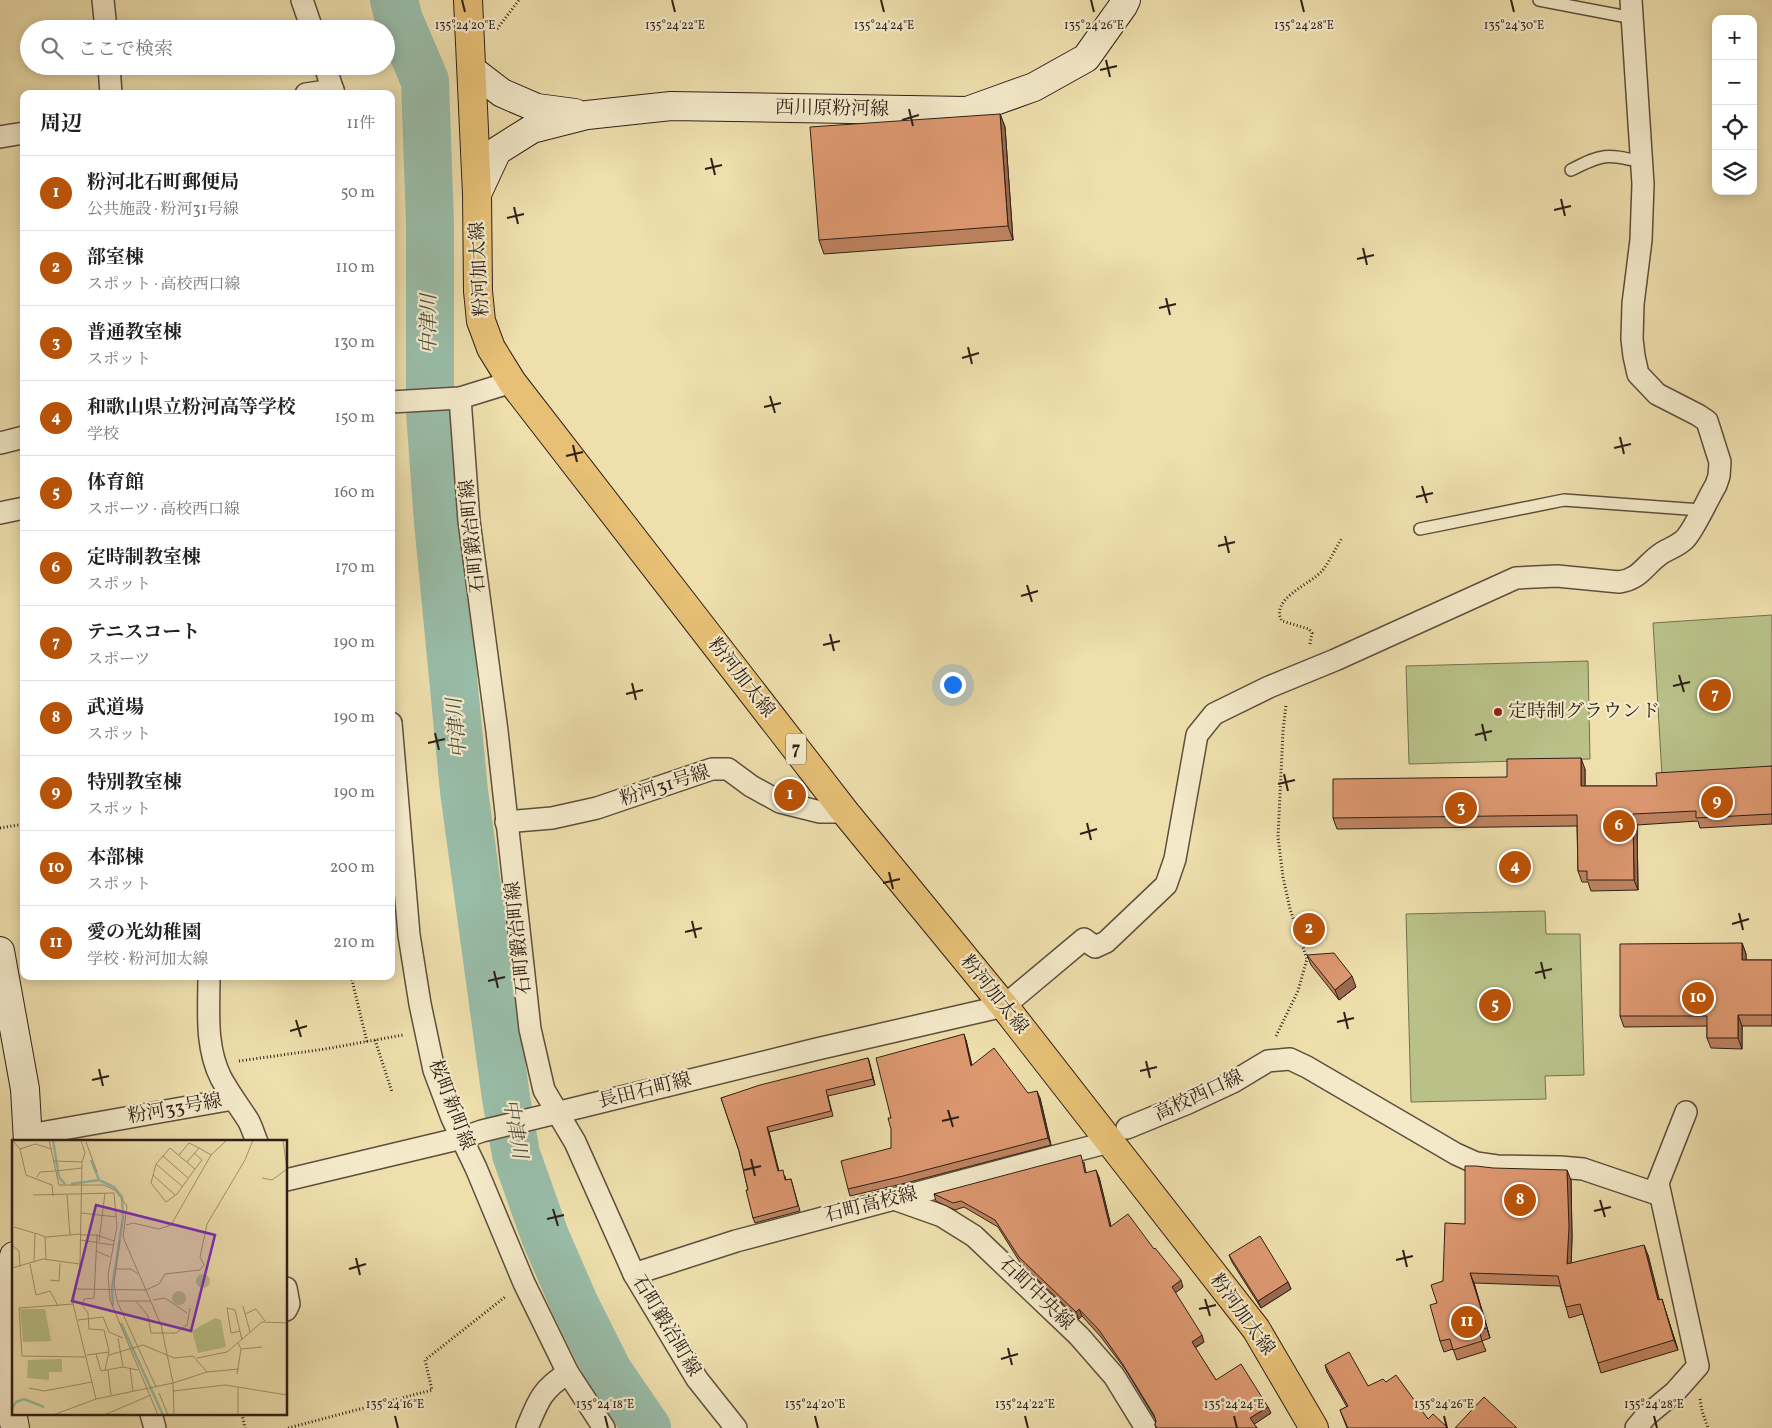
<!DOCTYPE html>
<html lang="ja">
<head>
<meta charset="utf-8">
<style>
	:root { --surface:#fff; --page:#f6f6f6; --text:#222; --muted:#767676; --line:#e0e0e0; --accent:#b45309 }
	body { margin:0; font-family:Vollkorn,"Noto Serif JP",serif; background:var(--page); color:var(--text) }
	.controls { position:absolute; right:15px; top:15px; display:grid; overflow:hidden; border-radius:10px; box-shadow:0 2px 12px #0003 }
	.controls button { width:45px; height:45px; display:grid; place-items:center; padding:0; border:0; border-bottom:1px solid var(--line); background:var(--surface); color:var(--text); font:25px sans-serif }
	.you { position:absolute; left:952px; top:684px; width:18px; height:18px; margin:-12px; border:4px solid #fff; border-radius:50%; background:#1a73e8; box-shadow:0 0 0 8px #1a73e833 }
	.badge { display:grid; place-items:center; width:32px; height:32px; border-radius:50%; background:var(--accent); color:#fff; font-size:16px; font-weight:700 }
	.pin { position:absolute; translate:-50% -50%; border:2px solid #fff; box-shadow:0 1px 5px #0006 }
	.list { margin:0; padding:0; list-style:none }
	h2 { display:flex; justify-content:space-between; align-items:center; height:65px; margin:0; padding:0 20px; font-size:21px }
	h2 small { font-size:16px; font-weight:400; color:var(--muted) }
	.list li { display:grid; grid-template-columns:32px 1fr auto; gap:15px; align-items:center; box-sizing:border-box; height:75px; padding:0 20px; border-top:1px solid var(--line) }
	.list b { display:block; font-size:19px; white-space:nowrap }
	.list p { margin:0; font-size:16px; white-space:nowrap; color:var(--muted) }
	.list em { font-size:16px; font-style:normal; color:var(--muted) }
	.icon { flex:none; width:28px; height:28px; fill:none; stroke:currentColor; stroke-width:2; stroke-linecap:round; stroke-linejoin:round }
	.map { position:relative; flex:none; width:1772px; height:1428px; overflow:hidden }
	.search { position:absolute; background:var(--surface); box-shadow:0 2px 12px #0003; left:20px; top:20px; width:375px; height:55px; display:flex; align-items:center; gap:12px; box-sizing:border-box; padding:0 18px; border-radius:28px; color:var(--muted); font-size:19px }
	.panel { position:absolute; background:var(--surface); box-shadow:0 2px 12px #0003; left:20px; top:90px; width:375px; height:890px; border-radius:10px }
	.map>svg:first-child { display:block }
</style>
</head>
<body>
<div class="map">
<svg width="1772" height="1428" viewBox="0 0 1772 1428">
	<rect width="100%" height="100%" fill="#eedfad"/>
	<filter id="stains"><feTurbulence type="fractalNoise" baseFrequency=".004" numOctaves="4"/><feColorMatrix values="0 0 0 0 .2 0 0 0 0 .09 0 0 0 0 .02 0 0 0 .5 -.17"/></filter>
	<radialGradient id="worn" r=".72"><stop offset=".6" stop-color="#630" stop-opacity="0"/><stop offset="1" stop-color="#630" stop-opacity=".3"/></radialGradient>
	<g fill="#b9c189" stroke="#747050">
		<path d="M1772 615V768L1662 775 1653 623Z"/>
		<path d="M1588 661 1590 759 1409 764 1406 666Z"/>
		<path d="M1545 911 1546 934H1580L1584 1075 1545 1076 1546 1099 1411 1102 1406 914Z"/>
	</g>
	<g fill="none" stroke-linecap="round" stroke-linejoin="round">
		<path stroke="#99bda9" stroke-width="48" d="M394 0 399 20 425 81 430 224V412L438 522 464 791 506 1098 516 1154 545 1236 575 1305 608 1371 647 1428"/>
		<g stroke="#5f4f3d" stroke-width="14">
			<g id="lane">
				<path d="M1539 0 1633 18"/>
				<path d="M1571 170C1604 153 1606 154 1642 162"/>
				<path d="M1420 529 1564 500 1701 510"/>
			</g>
		</g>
		<g stroke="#5f4f3d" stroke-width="24">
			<g id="street">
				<path d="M103 0 106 29"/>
				<path d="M302 0 312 29"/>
				<path d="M109 66 111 94"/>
				<path d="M325 66 334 94"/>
				<path d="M306 94 333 90"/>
				<path d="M0 137 24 133"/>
				<path d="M460 398 469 521 497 731 530 1029 544 1090 575 1142 634 1274 697 1379 736 1428"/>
				<path d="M391 402 460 398 512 382"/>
				<path d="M0 443 24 437"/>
				<path d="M0 513 24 508"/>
				<path d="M391 723 409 935 420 1004 434 1070 452 1118 476 1168 524 1283 568 1373 604 1428"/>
				<path d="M506 822 552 818 597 808 712 769H728L751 786 780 802 820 812H845"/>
				<path d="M209 976C209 1011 205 1046 221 1078 229 1093 239 1106 248 1120 252 1127 254 1135 257 1142"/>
				<path d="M1127 1128 1188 1103 1233 1082 1268 1061 1290 1059 1307 1067 1456 1154 1476 1163 1497 1166 1560 1167 1583 1169 1660 1195"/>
				<path d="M29 1135 233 1099"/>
				<path d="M286 1180 462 1138 482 1131 556 1113 817 1049 1004 1006 1084 939 1095 947 1106 942 1166 885 1175 859 1197 735 1214 714 1269 687 1335 660 1516 578 1557 576 1619 582C1641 579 1645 564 1662 553 1670 548 1678 546 1685 539 1695 528 1707 500 1716 485L1719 476 1720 462 1707 421 1698 415 1657 394 1638 374 1634 356 1632 339 1633 304 1641 240 1643 184 1631 0"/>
				<path d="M894 1199 942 1216 974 1236 1079 1336 1114 1376 1146 1428"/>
				<path d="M634 1274 736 1241 1109 1142"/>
				<path d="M286 1288 289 1304 286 1310"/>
				<path d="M151 1414 155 1428"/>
				<path d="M527 1428C538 1401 542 1389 568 1373"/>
				<path d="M1636 1428 1646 1416 1675 1392 1698 1366 1658 1183 1686 1112"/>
			</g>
		</g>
		<g stroke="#2f1f18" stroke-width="30">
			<g id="secondary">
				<path d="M472 70 502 93 537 108 575 113"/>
				<path d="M477 194 497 151 532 129 587 115 671 106 967 111 1034 87 1086 58 1123 6 1126 0"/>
				<path d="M0 951 25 1089 28 1142"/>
				<path d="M14 1256 7 1290 2 1361 15 1428"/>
			</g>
		</g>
		<g stroke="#2f1f18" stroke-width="30">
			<path id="primary" d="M468 0 477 194 478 291 481 321 491 348 512 382 845 812 1004 1006 1256 1329 1314 1428"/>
		</g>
		<g stroke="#2f1f18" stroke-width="3" stroke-dasharray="1 2.5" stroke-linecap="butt">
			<path d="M497 29 519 0"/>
			<path d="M1310 644 1312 633 1309 629 1282 621C1269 599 1311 584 1322 571 1330 561 1335 549 1342 538"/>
			<path d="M0 828 24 824"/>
			<path d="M351 976 367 1042"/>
			<path d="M1276 1036 1298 991 1307 959 1290 909 1283 877 1278 837 1283 731 1286 705"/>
			<path d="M375 1040 392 1092"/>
			<path d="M239 1061 325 1049 403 1035"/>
			<path d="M1700 1399 1702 1411 1708 1428"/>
			<path d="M242 1414 245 1428"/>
			<path d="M288 1428 432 1390 425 1360 505 1297"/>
		</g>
		<use href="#lane" stroke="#f4eaca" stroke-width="11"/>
		<use href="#street" stroke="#f4eaca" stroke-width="21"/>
		<use href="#secondary" stroke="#f4eaca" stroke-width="28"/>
		<use href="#primary" stroke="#e7c076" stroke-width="28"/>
	</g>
	<g fill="#be8360" stroke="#2f1f18">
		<path d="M1000 114 1005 127 1013 240 824 254 819 240Z"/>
		<path d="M1772 766V824L1700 828 1698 821 1637 825 1638 890 1591 891 1588 882H1582L1578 871 1577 826 1337 829 1333 818 1507 777 1585 769V786H1657Z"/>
		<path d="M1742 943 1746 954V960H1772V1026H1742V1049L1711 1048 1707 1038V1026L1624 1027 1620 1016Z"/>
		<path d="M1307 955 1356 987 1339 1000 1311 965Z"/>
		<path d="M966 1040 972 1065 1028 1093 1040 1098 1051 1145 906 1183 850 1196 848 1189 891 1148Z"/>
		<path d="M868 1058 875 1085 828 1096 833 1116 769 1132 779 1171 785 1176 786 1180 791 1179 800 1211 755 1223 753 1218 748 1190 739 1151 721 1098Z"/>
		<path d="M1084 1162 1086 1173 1099 1177 1111 1227 1183 1287 1175 1293 1204 1342 1195 1348 1216 1380 1271 1413 1254 1424 1257 1428H1156L1155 1425 1156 1420 1125 1369 1101 1337 1082 1316 1079 1319 1021 1264 998 1227 964 1207 955 1210 936 1201 934 1194Z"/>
		<path d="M1571 1180 1572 1237 1571 1263 1648 1255 1659 1300 1665 1309 1678 1350 1601 1373 1583 1314 1569 1318 1566 1307 1560 1286 1474 1283 1490 1338 1482 1341 1486 1351 1457 1360 1453 1349 1444 1352 1440 1341 1437 1303 1443 1281 1465 1224Z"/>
		<path d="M1229 1255 1288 1282 1291 1289 1261 1308 1232 1262Z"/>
		<path d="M1325 1365 1368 1386 1386 1382 1428 1419 1448 1428H1347L1340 1410 1347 1407 1327 1372Z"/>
	</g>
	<g fill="#9b6a4e" stroke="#2f1f18">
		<path d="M1000 114 1005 127 1013 240 1008 226Z"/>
		<path d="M1581 758 1585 769V797L1581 786Z"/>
		<path d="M1633 814 1637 825 1638 890 1634 880Z"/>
		<path d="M1742 943 1746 954V971L1742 960Z"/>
		<path d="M1352 976 1356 987 1339 1000 1335 990Z"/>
		<path d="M1738 1015 1742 1026V1049L1738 1038Z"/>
		<path d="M964 1034 966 1040 973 1072 971 1066Z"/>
		<path d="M868 1058 870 1064 875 1085 873 1079Z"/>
		<path d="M1037 1091 1040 1098 1051 1145 1048 1138Z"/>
		<path d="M767 1127 769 1132 780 1177 778 1171Z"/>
		<path d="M1096 1170 1099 1177 1113 1234 1110 1227Z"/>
		<path d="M1567 1170 1571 1180 1572 1237 1571 1274 1567 1264Z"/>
		<path d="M1644 1245 1648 1255 1662 1310 1658 1300Z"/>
		<path d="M1470 1273 1474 1283 1490 1338 1487 1328Z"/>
		<path d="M1181 1280 1183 1287 1174 1294 1172 1287Z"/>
		<path d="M1288 1282 1291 1289 1261 1308 1258 1301Z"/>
		<path d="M1662 1299 1665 1309 1678 1350 1674 1340Z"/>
		<path d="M1079 1309 1082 1316 1079 1319 1076 1312Z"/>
		<path d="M1202 1335 1204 1342 1194 1348 1192 1342Z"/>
		<path d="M1268 1407 1271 1413 1253 1425 1250 1418Z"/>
	</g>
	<g fill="#dd9870" stroke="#2f1f18">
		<path d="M1000 114 1008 226 819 240 810 127Z"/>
		<path d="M1581 758V786H1657L1656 773 1772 766V814L1696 818V811L1633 814 1634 880H1587V871H1578L1577 815 1333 818V779L1507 777V759Z"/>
		<path d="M1742 943V960H1772V1015H1738V1038H1707V1016H1620V944Z"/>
		<path d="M1334 953 1352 976 1335 990 1307 955Z"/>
		<path d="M964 1034 971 1066 994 1048 1028 1093 1037 1091 1048 1138 903 1176 848 1189 841 1161 891 1148V1129L888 1118H891L876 1058Z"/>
		<path d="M868 1058 873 1079 826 1090 831 1111 767 1127 778 1171 783 1170 785 1180 791 1179 798 1206 753 1218 746 1190H748L739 1151 721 1098 760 1085Z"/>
		<path d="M1081 1155 1085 1173 1096 1170 1110 1227 1128 1214 1154 1249 1155 1248 1181 1280 1172 1287 1202 1335 1192 1342 1216 1380 1241 1364 1268 1407 1250 1418 1257 1428H1157L1155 1425 1156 1421 1154 1415 1122 1363 1099 1330 1079 1309 1076 1312 1019 1257 995 1220 961 1201 953 1203 934 1194Z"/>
		<path d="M1465 1166H1476L1493 1168 1567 1170 1569 1227 1567 1264 1644 1245 1658 1300 1662 1299 1674 1340 1598 1363 1580 1304 1566 1307 1558 1276 1470 1273 1487 1328 1479 1330 1482 1341 1453 1350 1450 1339 1440 1341 1430 1305 1437 1303 1431 1285 1443 1281 1445 1223 1465 1224Z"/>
		<path d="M1260 1236 1288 1282 1258 1301 1229 1255Z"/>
		<path d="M1349 1352 1368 1386 1383 1379 1386 1382 1396 1375 1428 1419 1433 1414 1448 1428H1348L1340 1410 1348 1406 1325 1365Z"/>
		<path d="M1484 1397 1517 1428H1455Z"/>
	</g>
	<path fill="none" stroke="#2f1f18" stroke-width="2" d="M462 0 465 12M672 0 675 12M881 0 884 12M1091 0 1094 12M1301 0 1304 12M1511 0 1514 12M1106 60 1110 77M1100 70 1117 66M909 109 913 126M902 120 919 115M711 158 715 175M705 169 722 165M1561 199 1565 216M514 207 518 224M1554 210 1571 206M507 218 524 214M1363 248 1367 265M1357 259 1374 255M1166 298 1170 315M1159 308 1176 304M968 347 972 364M962 358 979 353M770 396 775 413M764 407 781 403M1620 437 1624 454M573 445 577 462M1614 448 1631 444M566 456 583 452M1422 486 1427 503M1416 497 1433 493M1225 536 1229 553M1218 546 1235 542M1027 585 1032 602M1021 596 1038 591M830 634 834 651M823 645 840 641M1679 675 1684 692M632 683 636 700M1673 686 1690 682M626 694 643 690M1482 724 1486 741M435 733 439 750M1475 735 1492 731M428 743 445 739M1284 774 1288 791M1278 784 1295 780M1087 823 1091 840M1080 834 1097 829M889 872 893 889M883 883 900 879M1739 913 1743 930M692 921 696 938M1732 924 1749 919M685 932 702 928M1541 962 1545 979M494 971 498 988M1535 973 1552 969M488 981 505 977M1344 1012 1348 1029M296 1020 301 1037M1337 1022 1354 1018M290 1031 307 1026M1146 1061 1150 1078M99 1069 103 1086M1140 1071 1157 1067M92 1080 109 1076M948 1110 953 1127M942 1121 959 1117M751 1159 755 1176M744 1170 761 1166M1600 1200 1605 1217M553 1209 558 1226M1594 1211 1611 1207M547 1219 564 1215M1403 1250 1407 1267M356 1258 360 1275M1396 1260 1413 1256M349 1269 366 1264M1205 1299 1210 1316M1199 1309 1216 1305M1008 1348 1012 1365M1001 1359 1018 1354M395 1416 398 1428M605 1416 608 1428M815 1416 818 1428M1025 1416 1028 1428M1234 1416 1237 1428M1444 1416 1447 1428M1654 1416 1657 1428"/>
	<circle fill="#8f2418" stroke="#f4eaca" stroke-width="2" cx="1498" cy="712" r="5"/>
	<g text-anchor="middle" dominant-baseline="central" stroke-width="4.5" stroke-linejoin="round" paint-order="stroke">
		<rect fill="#f4eaca" stroke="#6a5c4d" stroke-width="1" x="786" y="733.5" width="20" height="31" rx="4"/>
		<g font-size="18" font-weight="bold" fill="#2f1f18">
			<text x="796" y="749">7</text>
		</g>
		<g font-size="19" fill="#2f1f18" stroke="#f4eaca">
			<text transform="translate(832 109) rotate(1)">西川原粉河線</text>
			<text transform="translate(480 269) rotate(-93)">粉河加太線</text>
			<text transform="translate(473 536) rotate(-96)">石町鍛冶町線</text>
			<text transform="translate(741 678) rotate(52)">粉河加太線</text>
			<text transform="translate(665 786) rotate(-18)">粉河31号線</text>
			<text transform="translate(519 938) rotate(-96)">石町鍛冶町線</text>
			<text transform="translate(994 995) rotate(51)">粉河加太線</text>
			<text transform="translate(645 1091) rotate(-14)">長田石町線</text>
			<text transform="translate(1199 1096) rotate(-25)">高校西口線</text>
			<text transform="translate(451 1105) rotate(69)">桜町新町線</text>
			<text transform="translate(175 1109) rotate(-10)">粉河33号線</text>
			<text transform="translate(871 1205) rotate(-14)">石町高校線</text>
			<text transform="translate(1036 1294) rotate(44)">石町中央線</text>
			<text transform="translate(1242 1315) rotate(54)">粉河加太線</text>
			<text transform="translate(666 1326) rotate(59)">石町鍛冶町線</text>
		</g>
		<g font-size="19" fill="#2f1f18" stroke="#f4eaca" text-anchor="start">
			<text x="1508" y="712">定時制グラウンド</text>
		</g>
		<g font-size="20" font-style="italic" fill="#4f4e44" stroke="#f4eaca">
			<text transform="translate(430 324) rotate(-90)">中津川</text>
			<text transform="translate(458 728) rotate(-95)">中津川</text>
			<text transform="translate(514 1129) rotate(80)">中津川</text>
		</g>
	</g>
	<g transform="translate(12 1140)">
		<rect width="275" height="275" fill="#eedfad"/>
		<path d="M184 141a7 7 0 1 1 14 0a7 7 0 1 1-14 0ZM160 158a7 7 0 1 1 14 0a7 7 0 1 1-14 0ZM8 169H33L39 201 11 202ZM203 178 209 180 214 207 186 213 180 191ZM50 219V232H37V240L15 238 16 220Z" fill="#b9c189"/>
		<path fill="none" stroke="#99bda9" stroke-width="2.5" d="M41 0 47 37 53 44M79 20 87 40M59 44 87 40 102 47 110 57 111 78 100 148 101 166M109 183 151 275M0 268 4 262 12 259 32 267"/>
		<path fill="none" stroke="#a29271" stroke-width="1" d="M0 0 8 9 23 4 40 9M37 0 47 45H92L103 50 115 66 111 97 149 185 161 243 162 275M74 2 85 32M158 8 183 29 165 54 154 62 139 43 144 24ZM8 9 14 35 40 45 41 56M182 13 190 20 183 29M167 15 177 3 187 8M151 16 176 38M42 21 70 22 73 13 69 0M70 22 68 124 61 164 84 259M175 22 187 8 199 15M144 24 171 47M44 31 70 28M141 35 163 55M25 37 28 32 43 31M250 38 260 40 275 29 271 0M102 53 105 86 96 135 98 160 146 275M21 55 102 53M55 55 58 95M69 73 105 77M114 85 121 83 147 89 159 85 199 15 215 0M2 87 22 93M69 95H85L102 101M85 95 82 158 72 159 70 165 76 173 77 189 92 190 97 211 93 230M33 97 34 119M69 100 101 105M108 100 102 143 105 161 144 247M87 101 93 53M1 106 7 111 8 127M84 111 98 117M22 122 23 93 34 97 69 94M18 124 24 155 38 151 46 166M0 128 31 119 68 124M104 129H119L126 134M38 140 47 141 48 123M64 149 134 150 147 144 153 134 188 130 192 125 188 117 195 84 233 20 241 0M141 160 153 158 175 173M105 161H139M124 161 136 176 139 193H164L175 185 178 168M61 164 7 168 10 216 73 217M231 166 238 192M233 174 244 169 253 181M66 180 91 177 97 192 111 198M228 191 219 193 215 168 223 170 230 200M106 198 111 227M226 203 229 209 250 207M84 214 89 231 111 227 126 230M75 215 97 212M97 215 131 205 162 218 181 216 195 232 161 243M185 218 215 212 250 182 275 183M118 228 121 251M96 230 99 255M195 232 227 229M225 234 229 209M17 248 32 251 80 242M161 251 213 245 275 255M147 253 156 275M41 275 84 259 161 243M92 275 139 255M226 275V247"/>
		<path fill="#7b2cbf" fill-opacity="0.15" stroke="#7b2cbf" stroke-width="2.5" d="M84 65 203 95 179 191 60 161Z"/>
		<rect width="275" height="275" fill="none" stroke="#2f1f18" stroke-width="2.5"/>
	</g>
	<g font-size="12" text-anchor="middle" fill="#2f1f18" stroke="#f4eaca" stroke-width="4.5" stroke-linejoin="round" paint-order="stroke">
		<text x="465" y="29">135°24'20"E</text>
		<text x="675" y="29">135°24'22"E</text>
		<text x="1094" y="29">135°24'26"E</text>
		<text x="1304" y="29">135°24'28"E</text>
		<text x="884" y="29">135°24'24"E</text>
		<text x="1514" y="29">135°24'30"E</text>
		<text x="395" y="1408">135°24'16"E</text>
		<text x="605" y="1408">135°24'18"E</text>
		<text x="815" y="1408">135°24'20"E</text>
		<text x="1025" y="1408">135°24'22"E</text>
		<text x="1234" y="1408">135°24'24"E</text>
		<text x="1444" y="1408">135°24'26"E</text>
		<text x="1654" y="1408">135°24'28"E</text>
	</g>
	<rect width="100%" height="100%" filter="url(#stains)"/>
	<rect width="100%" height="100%" fill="url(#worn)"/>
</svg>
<div class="controls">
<button>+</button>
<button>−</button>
<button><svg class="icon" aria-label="locate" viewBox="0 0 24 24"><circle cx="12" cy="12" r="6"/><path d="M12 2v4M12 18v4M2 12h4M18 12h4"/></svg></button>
<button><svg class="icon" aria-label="layers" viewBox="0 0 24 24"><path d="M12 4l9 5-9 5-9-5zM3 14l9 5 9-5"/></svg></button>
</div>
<div class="you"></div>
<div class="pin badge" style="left:790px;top:795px">1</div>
<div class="pin badge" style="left:1309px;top:929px">2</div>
<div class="pin badge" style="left:1461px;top:808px">3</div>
<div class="pin badge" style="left:1515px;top:867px">4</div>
<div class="pin badge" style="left:1495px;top:1005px">5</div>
<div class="pin badge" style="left:1619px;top:826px">6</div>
<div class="pin badge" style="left:1715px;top:695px">7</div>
<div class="pin badge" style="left:1520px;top:1200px">8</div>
<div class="pin badge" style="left:1717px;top:802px">9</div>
<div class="pin badge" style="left:1698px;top:998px">10</div>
<div class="pin badge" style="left:1467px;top:1322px">11</div>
<div class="search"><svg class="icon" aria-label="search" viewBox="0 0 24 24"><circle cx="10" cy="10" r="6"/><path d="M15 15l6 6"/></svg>ここで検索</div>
<section class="panel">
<h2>周辺<small>11件</small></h2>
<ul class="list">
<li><span class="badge">1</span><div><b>粉河北石町郵便局</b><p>公共施設 · 粉河31号線</p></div><em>50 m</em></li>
<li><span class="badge">2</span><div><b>部室棟</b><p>スポット · 高校西口線</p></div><em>110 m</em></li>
<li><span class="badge">3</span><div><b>普通教室棟</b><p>スポット</p></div><em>130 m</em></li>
<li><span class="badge">4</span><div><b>和歌山県立粉河高等学校</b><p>学校</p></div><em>150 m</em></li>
<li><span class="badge">5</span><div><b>体育館</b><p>スポーツ · 高校西口線</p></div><em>160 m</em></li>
<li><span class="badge">6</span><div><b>定時制教室棟</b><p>スポット</p></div><em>170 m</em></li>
<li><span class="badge">7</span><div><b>テニスコート</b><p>スポーツ</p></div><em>190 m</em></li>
<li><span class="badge">8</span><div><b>武道場</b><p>スポット</p></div><em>190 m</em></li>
<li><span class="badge">9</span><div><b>特別教室棟</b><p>スポット</p></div><em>190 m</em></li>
<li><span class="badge">10</span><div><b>本部棟</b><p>スポット</p></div><em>200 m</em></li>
<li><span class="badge">11</span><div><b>愛の光幼稚園</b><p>学校 · 粉河加太線</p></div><em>210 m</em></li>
</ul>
</section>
</div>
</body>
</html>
